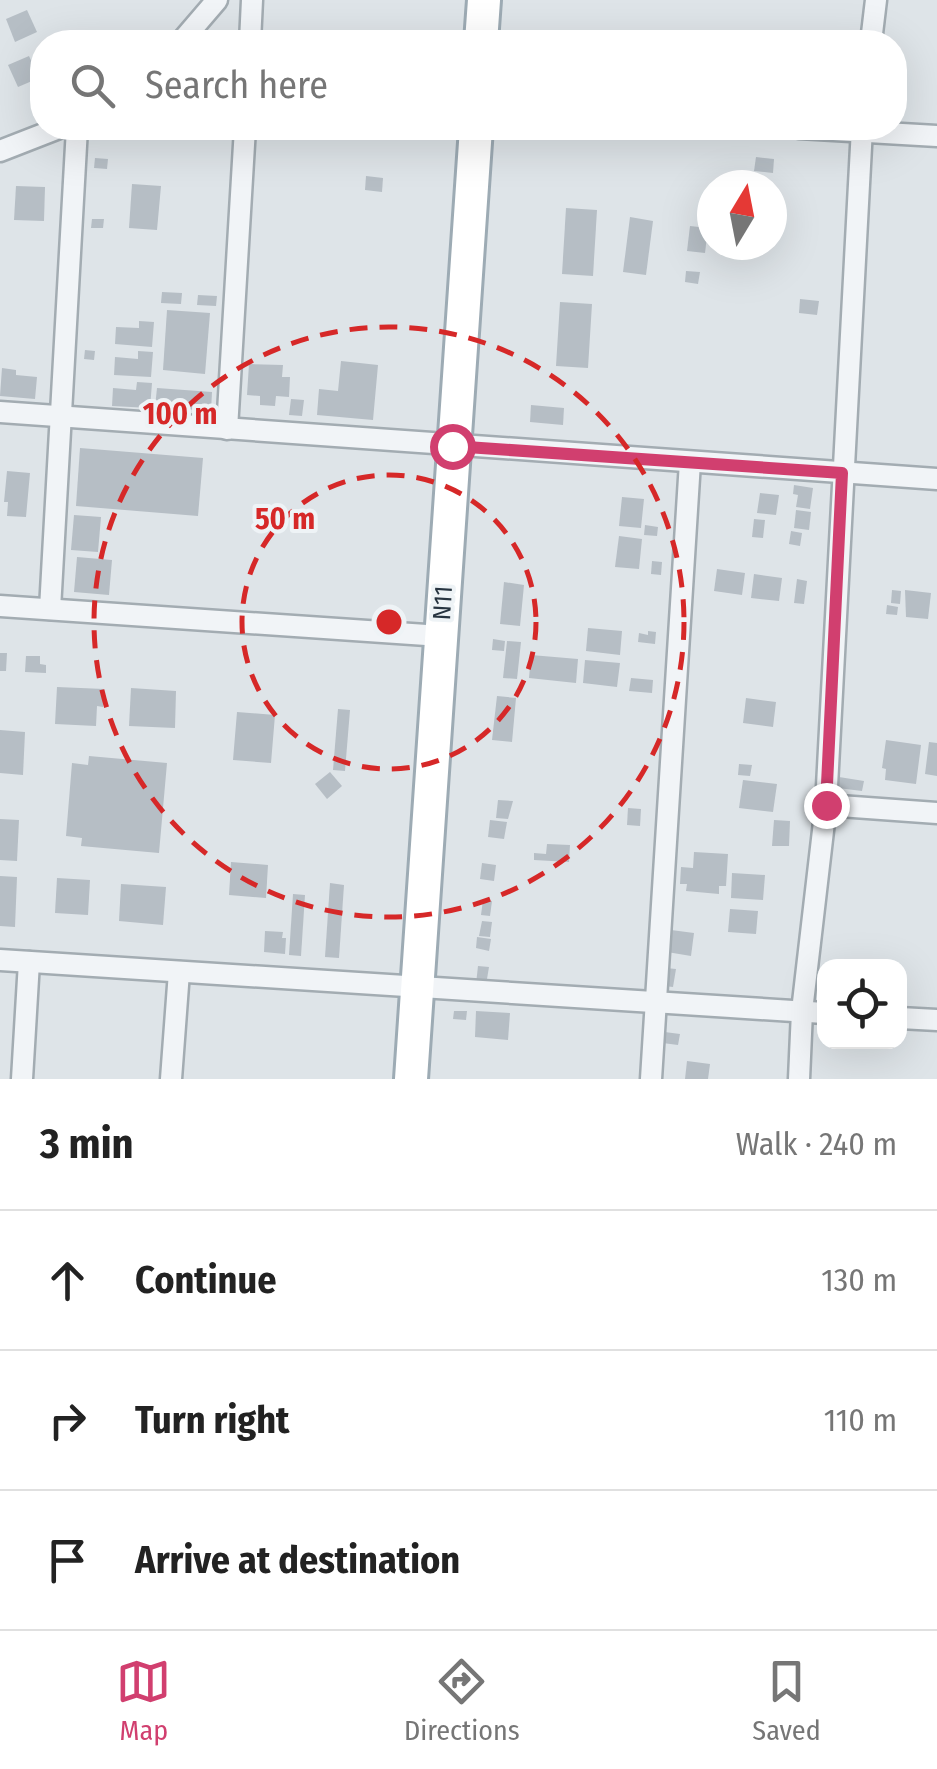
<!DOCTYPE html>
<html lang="en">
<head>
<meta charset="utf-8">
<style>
	:root { --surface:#fff; --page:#f2f2f2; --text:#222; --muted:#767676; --line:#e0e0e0; --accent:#d13f6f }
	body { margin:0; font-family:"Fira Sans Condensed",sans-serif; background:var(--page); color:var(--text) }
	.controls { position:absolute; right:30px; bottom:30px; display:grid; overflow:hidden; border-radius:20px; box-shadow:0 10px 40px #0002 }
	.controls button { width:90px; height:90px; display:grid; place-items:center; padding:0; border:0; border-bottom:2px solid var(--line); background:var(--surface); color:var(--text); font:50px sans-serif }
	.compass { position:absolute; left:697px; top:170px; width:90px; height:90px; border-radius:50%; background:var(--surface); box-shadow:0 10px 40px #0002; rotate:10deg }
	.stop { position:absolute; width:30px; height:30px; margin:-22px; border:8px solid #d13f6f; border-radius:50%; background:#fff }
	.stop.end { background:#d13f6f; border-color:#fff; box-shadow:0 2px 10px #0008 }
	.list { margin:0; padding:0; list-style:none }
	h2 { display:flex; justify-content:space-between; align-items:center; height:130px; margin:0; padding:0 40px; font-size:42px }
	h2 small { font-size:32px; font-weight:400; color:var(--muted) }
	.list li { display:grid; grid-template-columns:65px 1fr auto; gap:30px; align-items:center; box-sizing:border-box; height:140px; padding:0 40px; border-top:2px solid var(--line) }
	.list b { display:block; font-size:38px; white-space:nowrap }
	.list em { font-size:32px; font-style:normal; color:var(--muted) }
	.icon { flex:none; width:55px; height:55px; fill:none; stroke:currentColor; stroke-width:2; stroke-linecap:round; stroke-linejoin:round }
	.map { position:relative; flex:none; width:937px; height:1079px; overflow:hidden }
	.search { position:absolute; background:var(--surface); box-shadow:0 10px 40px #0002; left:30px; right:30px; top:30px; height:110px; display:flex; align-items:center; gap:25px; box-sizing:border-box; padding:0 35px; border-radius:40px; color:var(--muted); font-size:38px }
	.sheet { height:550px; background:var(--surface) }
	nav { display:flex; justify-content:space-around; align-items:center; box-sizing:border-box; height:140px; border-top:2px solid var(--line); background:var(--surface); font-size:28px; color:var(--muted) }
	nav a { display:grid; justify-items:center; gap:5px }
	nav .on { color:var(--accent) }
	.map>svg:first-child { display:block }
</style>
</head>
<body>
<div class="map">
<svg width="937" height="1079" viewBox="0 0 937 1079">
	<rect width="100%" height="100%" fill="#dee4e8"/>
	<g fill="#b6bec5">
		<path d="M27 10 37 32 15 42 6 19Z"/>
		<path d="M714 36 761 40V42H713Z"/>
		<path d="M29 56 39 78 18 87 8 65Z"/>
		<path d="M756 157 774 159 773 173 754 171Z"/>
		<path d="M95 158 108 159 107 169 94 168Z"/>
		<path d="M366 176 383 178 382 192 365 190Z"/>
		<path d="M132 184 161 186 157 230 129 228Z"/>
		<path d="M16 186 45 187 44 221 14 220Z"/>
		<path d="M566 208 597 210 593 276 562 274Z"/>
		<path d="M630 217 653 221 646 275 623 272Z"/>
		<path d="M92 219H104L103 228H91Z"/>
		<path d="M690 226 708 228 705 253 687 251Z"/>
		<path d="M686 271 700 272 698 284 685 282Z"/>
		<path d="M162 292 182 293 181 304 161 303Z"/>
		<path d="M198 295 217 296 216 306 197 305Z"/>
		<path d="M800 299 819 301 817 315 799 313Z"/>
		<path d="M560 302 592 304 588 368 556 366Z"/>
		<path d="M167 310 210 313 205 374 163 370Z"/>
		<path d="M139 321 154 322 152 347 115 344 116 327 139 328Z"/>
		<path d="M85 350 95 351 94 360 84 359Z"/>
		<path d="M138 351 153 352 151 377 114 375 115 357 138 359Z"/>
		<path d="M341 361 378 365 373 420 317 415 319 389 338 391Z"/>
		<path d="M249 364 283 365 282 377H290L289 397 276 396 275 406 260 405V396L247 395Z"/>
		<path d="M2 368 16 370V375L37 377 35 399 0 396Z"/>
		<path d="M137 382 152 383 150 408 112 406 113 388 136 390Z"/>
		<path d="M157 388 212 392 211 411 155 407Z"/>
		<path d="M291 399 304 400 302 416 289 415Z"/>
		<path d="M531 405 564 408 563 425 530 422Z"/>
		<path d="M80 448 203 458 198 516 76 506Z"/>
		<path d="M7 471 30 473 26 517 7 516 8 502H4Z"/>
		<path d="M794 485 813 488 810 509 796 507 798 495 793 494Z"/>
		<path d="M760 493 779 495 776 515 757 513Z"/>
		<path d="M622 497 644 499 641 528 619 526Z"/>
		<path d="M796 510 811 512 809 530 794 528Z"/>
		<path d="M74 515 101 517 98 552 71 550Z"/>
		<path d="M754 519 765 520 763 538 752 537Z"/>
		<path d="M645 525 658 527 657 536 644 535Z"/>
		<path d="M791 531 802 533 800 546 789 544Z"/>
		<path d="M619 536 642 539 639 569 615 567Z"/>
		<path d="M77 557 112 560 109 595 74 592Z"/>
		<path d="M652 561 662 562 661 575 651 574Z"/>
		<path d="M717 569 745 573 742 595 714 591Z"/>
		<path d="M754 574 782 578 779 601 751 598Z"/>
		<path d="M797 579 807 581 804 604 794 603Z"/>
		<path d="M504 582 524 585 520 626 500 624Z"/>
		<path d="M892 590 901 591 900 604 891 603Z"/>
		<path d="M905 590 931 593 928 619 906 617Z"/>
		<path d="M887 605 898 607 897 615 886 614Z"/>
		<path d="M588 628 622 631 620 655 586 651Z"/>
		<path d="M648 631 656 632 655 644 638 642 639 633 648 635Z"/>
		<path d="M493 639 505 641 504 651 492 650Z"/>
		<path d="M507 641 521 642 517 679 503 678Z"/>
		<path d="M0 653H7L6 671H0Z"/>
		<path d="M531 655 578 659 576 683 529 678Z"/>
		<path d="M26 656H40V664L46 665V673L25 672Z"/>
		<path d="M585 660 620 663 617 687 583 683Z"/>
		<path d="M631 678 653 680 652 693 629 691Z"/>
		<path d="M57 687 104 689 103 707 97 706 96 726 55 724Z"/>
		<path d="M131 688 176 691 175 728 129 726Z"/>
		<path d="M497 696 516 698 512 742 492 740Z"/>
		<path d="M746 698 776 702 773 727 743 723Z"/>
		<path d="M338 709 350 710 345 771 333 770Z"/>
		<path d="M237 712 275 715 271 763 233 760Z"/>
		<path d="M0 730 25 732 23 775 0 773Z"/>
		<path d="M886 740 921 745 916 784 885 780 886 769 882 768Z"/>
		<path d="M929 742 937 743V776L925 774Z"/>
		<path d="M89 756 167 763 159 853 81 846 82 838 66 836 72 763 88 765Z"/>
		<path d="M739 764 752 765 750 776 738 775Z"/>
		<path d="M330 772 342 786 327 799 315 784Z"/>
		<path d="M839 777 864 781 862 791 838 788Z"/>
		<path d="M743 780 777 784 773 812 739 808Z"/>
		<path d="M498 800 513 801 508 819 496 818Z"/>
		<path d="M628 808 641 809 640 826 627 825Z"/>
		<path d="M0 819 19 820 17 861 0 860Z"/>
		<path d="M490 820 507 822 504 839 488 837Z"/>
		<path d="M774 820 790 821 789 846H772Z"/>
		<path d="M547 844 570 845 569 862 534 860V853L546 854Z"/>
		<path d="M694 852 728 854 726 886H719V894L686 891 687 884H680L681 867 693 868Z"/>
		<path d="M231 862 268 865 266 898 229 895Z"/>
		<path d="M482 863 496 865 494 881 480 879Z"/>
		<path d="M732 873 765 875 763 900 731 898Z"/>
		<path d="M0 876 17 877 15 927 0 926Z"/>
		<path d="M57 878 90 880 88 915 55 913Z"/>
		<path d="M330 883 344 885 339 958 325 957Z"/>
		<path d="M121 884 166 887 163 925 119 921Z"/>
		<path d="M293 894 305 895 301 956 289 955Z"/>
		<path d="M483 900 492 901 490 916 481 915Z"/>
		<path d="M730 909 758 911 756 934 728 932Z"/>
		<path d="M482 921 492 922 490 937 479 936Z"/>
		<path d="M671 930 694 933 691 956 667 952Z"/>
		<path d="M265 931 283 932 282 938H286L285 954 264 952Z"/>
		<path d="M477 937 491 939 489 951 476 948Z"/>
		<path d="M478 966 489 967 486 985 476 984Z"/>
		<path d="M666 968 676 969 673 987 664 986Z"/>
		<path d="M454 1011H467L466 1020 453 1019Z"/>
		<path d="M476 1011 510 1013 508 1040 475 1037Z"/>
		<path d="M657 1031 680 1034 678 1045 655 1042Z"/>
		<path d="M687 1061 710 1064 708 1079H685Z"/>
	</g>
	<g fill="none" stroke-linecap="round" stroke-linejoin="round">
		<g stroke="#a3acb2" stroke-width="25">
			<g id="minor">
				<path d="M181 42 217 0"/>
				<path d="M250 42 252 0"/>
				<path d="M871 42 876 0"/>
				<path d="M799 128 937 136"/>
				<path d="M0 151 59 128"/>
				<path d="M0 412 937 479"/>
				<path d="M227 429 245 128"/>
				<path d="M0 606 441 636"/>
				<path d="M50 609 77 128"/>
				<path d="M826 805 937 813"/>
				<path d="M0 960 824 1013"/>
				<path d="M900 1018 937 1020"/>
				<path d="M22 1079 29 962"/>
				<path d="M171 1079 179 972"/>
				<path d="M651 1079 690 462"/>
				<path d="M799 1079 802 1011 826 805 862 128"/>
			</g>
		</g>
		<g stroke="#9dabb4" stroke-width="38">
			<g id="primary">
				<path d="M481 42 484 0"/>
				<path d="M411 1079 476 128"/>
			</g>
		</g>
		<use href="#minor" stroke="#f1f4f7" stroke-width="20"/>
		<use href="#primary" stroke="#fff" stroke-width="32"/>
	</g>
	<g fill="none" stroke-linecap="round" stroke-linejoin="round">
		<path stroke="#d13f6f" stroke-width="12" d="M452 446 842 473 826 805"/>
	</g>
	<g fill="none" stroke="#d62828" stroke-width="5" stroke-dasharray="18 12">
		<circle cx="389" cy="622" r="147"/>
		<circle cx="389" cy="622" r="295"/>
	</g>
	<g text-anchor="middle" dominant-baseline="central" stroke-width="8" stroke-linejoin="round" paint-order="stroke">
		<g font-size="25" fill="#273440" stroke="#eef3f6">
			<text transform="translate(443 603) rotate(-87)">N11</text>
		</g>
	</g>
	<circle cx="389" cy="622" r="15" fill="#d62828" stroke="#eef3f6" stroke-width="5"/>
	<g font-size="30" text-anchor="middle" font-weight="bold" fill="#d62828" stroke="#eef3f6" stroke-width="8" stroke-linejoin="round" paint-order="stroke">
		<text x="180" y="424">100 m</text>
		<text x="285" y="529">50 m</text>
	</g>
</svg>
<div class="controls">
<button><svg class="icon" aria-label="locate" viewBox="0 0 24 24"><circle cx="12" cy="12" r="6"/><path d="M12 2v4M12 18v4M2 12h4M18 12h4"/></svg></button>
</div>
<svg class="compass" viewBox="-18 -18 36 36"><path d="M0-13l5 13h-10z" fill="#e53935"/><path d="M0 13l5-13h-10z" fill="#767676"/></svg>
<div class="stop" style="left:452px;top:446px"></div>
<div class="stop end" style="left:826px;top:805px"></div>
<div class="search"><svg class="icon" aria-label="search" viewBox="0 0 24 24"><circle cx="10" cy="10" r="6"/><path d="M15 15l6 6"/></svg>Search here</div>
</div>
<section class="sheet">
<h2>3 min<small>Walk · 240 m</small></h2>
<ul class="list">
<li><svg class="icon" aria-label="ahead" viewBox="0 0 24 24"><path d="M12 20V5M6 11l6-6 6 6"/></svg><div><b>Continue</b></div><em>130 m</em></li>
<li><svg class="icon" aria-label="right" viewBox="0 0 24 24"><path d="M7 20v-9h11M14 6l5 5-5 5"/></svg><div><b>Turn right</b></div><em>110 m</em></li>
<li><svg class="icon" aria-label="arrive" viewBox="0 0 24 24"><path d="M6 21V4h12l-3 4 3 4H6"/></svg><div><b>Arrive at destination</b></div></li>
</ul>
</section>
<nav>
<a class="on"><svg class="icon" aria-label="map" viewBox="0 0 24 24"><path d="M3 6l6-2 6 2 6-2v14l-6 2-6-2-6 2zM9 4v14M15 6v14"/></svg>Map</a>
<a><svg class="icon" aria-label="directions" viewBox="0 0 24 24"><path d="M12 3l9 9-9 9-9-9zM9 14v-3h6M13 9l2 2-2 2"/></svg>Directions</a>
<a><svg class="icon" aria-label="saved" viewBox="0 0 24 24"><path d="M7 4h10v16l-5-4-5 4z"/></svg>Saved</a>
</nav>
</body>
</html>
